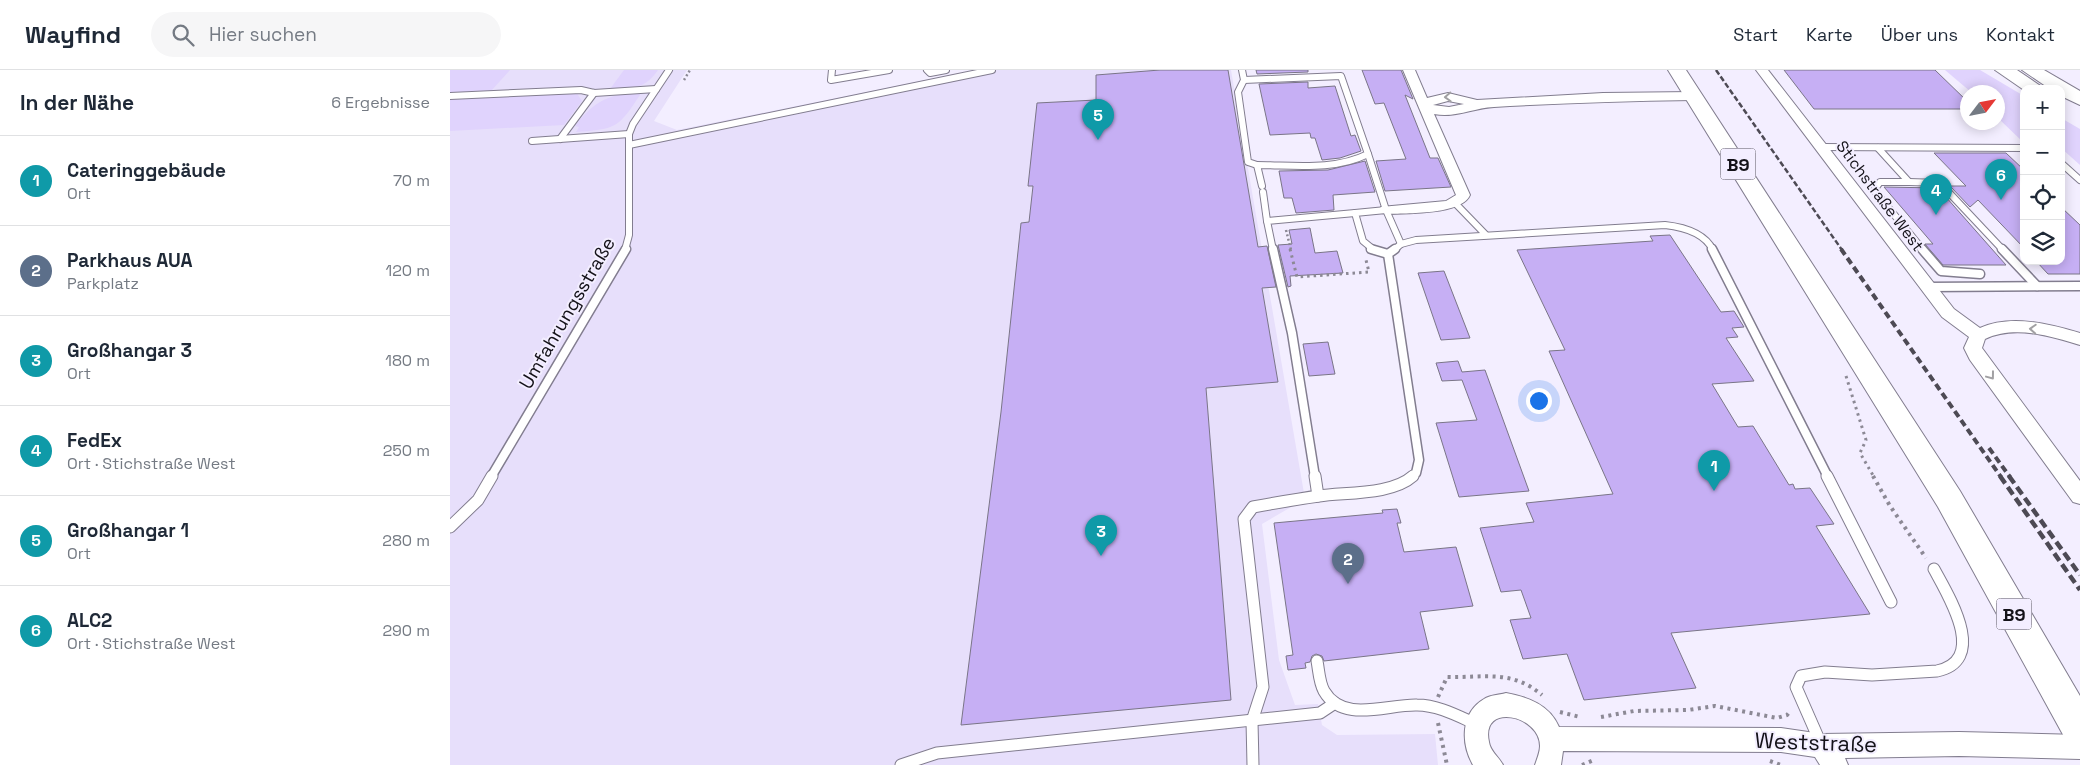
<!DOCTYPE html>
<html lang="de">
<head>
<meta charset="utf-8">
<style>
	:root { --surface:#fff; --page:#f6f6f7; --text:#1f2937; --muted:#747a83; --line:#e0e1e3; --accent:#2563eb }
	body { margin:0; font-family:"Space Grotesk",sans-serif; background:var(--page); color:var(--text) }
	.controls { position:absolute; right:15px; top:15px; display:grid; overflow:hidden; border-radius:10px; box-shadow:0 2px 12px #0003 }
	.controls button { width:45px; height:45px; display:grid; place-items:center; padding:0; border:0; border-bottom:1px solid var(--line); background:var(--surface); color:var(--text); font:25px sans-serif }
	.compass { position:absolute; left:1510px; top:15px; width:45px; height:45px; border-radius:50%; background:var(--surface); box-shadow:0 2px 12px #0003; rotate:58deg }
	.you { position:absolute; left:1088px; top:330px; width:18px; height:18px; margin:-12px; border:4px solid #fff; border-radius:50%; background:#1a73e8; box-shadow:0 0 0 8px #1a73e833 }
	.badge { display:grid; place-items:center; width:32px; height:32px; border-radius:50%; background:var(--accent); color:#fff; font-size:16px; font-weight:700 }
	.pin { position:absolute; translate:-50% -41px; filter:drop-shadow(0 1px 2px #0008) }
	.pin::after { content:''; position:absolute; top:26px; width:18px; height:15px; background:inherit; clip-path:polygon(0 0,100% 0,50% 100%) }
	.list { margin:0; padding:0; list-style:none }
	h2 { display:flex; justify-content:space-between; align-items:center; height:65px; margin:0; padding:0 20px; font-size:21px }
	h2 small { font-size:16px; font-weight:400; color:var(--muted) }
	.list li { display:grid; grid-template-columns:32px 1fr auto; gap:15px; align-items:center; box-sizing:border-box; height:90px; padding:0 20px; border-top:1px solid var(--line) }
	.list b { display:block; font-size:19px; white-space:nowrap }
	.list p { margin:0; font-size:16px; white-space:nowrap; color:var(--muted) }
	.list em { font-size:16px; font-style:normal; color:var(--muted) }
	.icon { flex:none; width:28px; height:28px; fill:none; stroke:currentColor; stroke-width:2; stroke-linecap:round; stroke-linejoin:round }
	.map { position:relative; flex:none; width:1630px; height:695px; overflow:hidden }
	header { display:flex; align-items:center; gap:30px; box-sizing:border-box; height:70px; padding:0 25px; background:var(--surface); border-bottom:1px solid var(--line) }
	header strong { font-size:24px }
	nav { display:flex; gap:28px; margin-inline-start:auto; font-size:18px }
	.search { width:350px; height:45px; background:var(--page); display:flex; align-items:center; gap:12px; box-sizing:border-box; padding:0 18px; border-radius:28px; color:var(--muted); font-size:19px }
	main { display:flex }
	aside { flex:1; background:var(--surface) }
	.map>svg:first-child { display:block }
</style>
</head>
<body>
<header>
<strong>Wayfind</strong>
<div class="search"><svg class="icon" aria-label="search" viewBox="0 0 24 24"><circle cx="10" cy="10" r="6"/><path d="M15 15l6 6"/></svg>Hier suchen</div>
<nav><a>Start</a><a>Karte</a><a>Über uns</a><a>Kontakt</a></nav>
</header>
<main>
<aside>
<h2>In der Nähe<small>6 Ergebnisse</small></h2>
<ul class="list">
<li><span class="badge" style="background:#0f9aa8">1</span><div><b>Cateringgebäude</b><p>Ort</p></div><em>70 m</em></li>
<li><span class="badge" style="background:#5c6f8a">2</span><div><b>Parkhaus AUA</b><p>Parkplatz</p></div><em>120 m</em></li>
<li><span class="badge" style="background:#0f9aa8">3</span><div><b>Großhangar 3</b><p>Ort</p></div><em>180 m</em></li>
<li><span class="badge" style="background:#0f9aa8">4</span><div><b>FedEx</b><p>Ort · Stichstraße West</p></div><em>250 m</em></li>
<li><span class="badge" style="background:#0f9aa8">5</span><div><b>Großhangar 1</b><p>Ort</p></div><em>280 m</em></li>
<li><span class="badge" style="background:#0f9aa8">6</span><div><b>ALC2</b><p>Ort · Stichstraße West</p></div><em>290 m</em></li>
</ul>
</aside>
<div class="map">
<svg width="1630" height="695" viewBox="0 0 1630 695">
	<rect width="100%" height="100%" fill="#f3eeff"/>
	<path fill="#e7dffb" d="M0 0H237L204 51 227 60 525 0H781L855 429 812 454 829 590 845 635 868 634 872 655 887 665 985 664 988 695H0Z"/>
	<g fill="#e0d3fd">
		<path d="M0 0H60L41 21 0 24Z"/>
		<path d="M174 0H208C194 20 183 18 160 19Z"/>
		<path d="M1495 0H1530L1574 26V73L1548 48V22H1521Z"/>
		<path d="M126 22 132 31 114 55 0 61V29Z"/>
		<path d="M189 23 190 25C168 58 167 59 126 62L129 57 125 56C141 34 160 22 189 23Z"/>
		<path d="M1611 48 1630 59V95L1611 78Z"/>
	</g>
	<g fill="#c6aff4" stroke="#7a7587">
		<path d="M710 0H778L808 177 817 176 826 217 812 218 828 312 756 318 781 630 511 655 551 342 571 153 579 152 583 116H578L587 33 646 30V5Z"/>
		<path d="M806 0H858V2L807 4Z"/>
		<path d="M912 0H951L963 29 955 25 980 88H988L1001 117 935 121 926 91 956 89 934 33 925 34Z"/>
		<path d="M1334 0H1485L1518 32V39H1364Z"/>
		<path d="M858 12V18L885 16 901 66 905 65 911 81 890 88 872 90 865 68H861L860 63 820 65 809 14Z"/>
		<path d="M1484 83H1556L1574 100V178L1528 130 1520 137 1500 116H1516Z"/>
		<path d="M915 91 925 122 883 125 884 140 846 143 842 128H834L829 101 878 100Z"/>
		<path d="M1434 117 1488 118 1556 195H1493L1475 174H1483Z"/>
		<path d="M1611 137 1630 155V204H1598L1586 191H1611Z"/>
		<path d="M860 158 865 183 887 181 893 203 840 206 841 216 838 217 828 175 842 174 839 160Z"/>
		<path d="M1220 165 1271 242 1284 241 1294 257 1282 258 1288 267 1276 268 1304 311 1262 314 1288 357 1303 356 1339 415 1343 414 1345 419 1360 418 1384 454 1366 456 1420 544 1221 563 1246 618 1134 630 1117 584 1073 589 1060 550 1081 548 1071 520 1051 522 1030 458 1084 452 1076 433 1163 424 1099 281 1115 280 1067 180 1203 171 1200 166Z"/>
		<path d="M994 201 1020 268 991 270 968 203Z"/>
		<path d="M878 272 885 304 859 306 853 274Z"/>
		<path d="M1008 291 1012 302 1035 300 1079 421 1009 427 986 353 1027 350 1012 310 992 311 986 293Z"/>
		<path d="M947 439 951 453H947L954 482 1006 477 1023 536 970 542 979 579 874 591 872 586 866 584 862 586 860 592 855 593 856 598 838 600 836 586 843 585 824 453 933 443 932 440Z"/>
	</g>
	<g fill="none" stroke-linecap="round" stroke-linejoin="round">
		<g stroke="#827d8f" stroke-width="8">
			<g id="lane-far2">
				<path d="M382 0 381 10 439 0"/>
				<path d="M477 0 480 3 496 0"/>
				<path d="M792 0 794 10 788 22 798 92 807 95"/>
				<path d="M794 10 891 6 918 84C884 101 843 95 807 95L812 116"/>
				<path d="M0 26 131 20 144 23 206 19"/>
				<path d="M110 69 144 23"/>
				<path d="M82 71 179 64"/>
				<path d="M179 75 542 0"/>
				<path d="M1371 77 1574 78"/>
				<path d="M1428 78 1459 112H1430L1424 120 1473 180"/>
				<path d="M918 84 936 140"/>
				<path d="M1611 93 1630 110"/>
				<path d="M1459 112 1490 113 1553 180"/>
				<path d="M813 122 817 151"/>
				<path d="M1005 133 1036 165"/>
				<path d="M175 180 179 165V64L183 54 219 0"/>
				<path d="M823 180 817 151 905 143"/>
				<path d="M924 180 913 171 905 143 936 140 951 174"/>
				<path d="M944 180 951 174 966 170 1215 155C1233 157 1254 162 1263 180"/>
			</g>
		</g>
		<g stroke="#827d8f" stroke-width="11">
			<g id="lane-far1">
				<path d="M823 179 842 263 865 407"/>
				<path d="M921 179 938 184"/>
				<path d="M945 179 938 184 969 390 966 403 961 407"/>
				<path d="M1262 179 1378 407"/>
				<path d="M1472 179 1491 201 1530 204"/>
				<path d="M1552 179 1587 216"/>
				<path d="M1478 217 1630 216"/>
				<path d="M41 407 176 179"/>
			</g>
		</g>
		<g stroke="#827d8f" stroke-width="13">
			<g id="lane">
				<path d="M865 406 868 426"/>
				<path d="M1377 406 1441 532"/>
				<path d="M0 457 28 430 42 406"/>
				<path d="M867 591C869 601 869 612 874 621 893 654 937 634 967 635 988 635 1008 646 1026 654"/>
				<path d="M1371 674 1346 617 1351 606 1375 602 1422 605 1487 601C1539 590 1498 525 1484 499"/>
				<path d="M451 695 487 683 870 643 885 633"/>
				<path d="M803 695 802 651 813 617 794 449 803 437C825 433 847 429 869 426 896 422 942 425 963 406"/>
			</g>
		</g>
		<g stroke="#827d8f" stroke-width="2">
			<g id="street">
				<path d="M953 0H965L977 28 998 23 1027 30 1153 23 1243 22 1249 26 1243 30C1177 31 1111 33 1044 37 1023 38 1006 48 984 44L1020 125C1012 145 956 143 936 144L929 140 931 137 996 131 1006 125ZM998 31 1014 34 999 37 983 35Z"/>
				<path d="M1306 0H1318L1504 239 1530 258C1561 244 1599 254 1630 263V275C1600 266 1565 255 1535 269L1532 278 1630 411V434L1623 432 1520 290 1514 278 1519 267 1492 247Z"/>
				<path d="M1056 623C1078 627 1100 635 1109 657L1331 658 1372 664 1509 662 1630 665V689L1509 686 1395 688 1398 695H1370L1365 687 1331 682 1113 681 1111 695H1085C1087 689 1090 682 1090 676 1090 645 1030 632 1039 672 1040 681 1049 687 1053 695H1023C1011 674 1010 643 1034 629 1040 625 1049 625 1056 623Z"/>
			</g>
		</g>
		<g stroke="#827d8f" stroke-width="2">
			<path id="primary" d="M1218 0H1236L1510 421 1630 626V677L1617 672 1488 437Z"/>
		</g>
		<g stroke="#827d8f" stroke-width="2">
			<g id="highway">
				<path d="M1545 0H1567L1595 19 1574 20Z"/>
				<path d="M1572 0H1594L1630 21V35L1611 26V19H1600Z"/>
			</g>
		</g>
		<g stroke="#8c8995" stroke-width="2.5" stroke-dasharray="2 2.5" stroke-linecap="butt">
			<path d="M234 10 240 0"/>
			<path d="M836 160 841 180"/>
		</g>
		<g stroke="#8c8995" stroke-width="3" stroke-dasharray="2.5 4" stroke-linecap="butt">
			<path d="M840 179 847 207 919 202 916 190"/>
			<path d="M1396 306 1416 370 1410 383 1424 407"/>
		</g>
		<g stroke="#8c8995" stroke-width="4" stroke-dasharray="3 4.5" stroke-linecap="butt">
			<path d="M1423 406 1440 436 1476 488"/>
			<path d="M988 627 997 607C1034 608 1061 599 1092 625"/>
			<path d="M1110 642 1130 647"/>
			<path d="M1151 647 1184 641 1238 640 1265 636 1327 648 1337 645 1341 640"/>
			<path d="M988 653 997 695"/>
			<path d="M1320 691 1331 695"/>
			<path d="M1132 695 1144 690"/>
		</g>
		<use href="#lane-far2" stroke="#fff" stroke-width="6"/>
		<use href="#lane-far1" stroke="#fff" stroke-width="8"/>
		<use href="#lane" stroke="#fff" stroke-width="11"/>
		<use href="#street" fill="#fff" fill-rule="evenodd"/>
		<use href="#primary" fill="#fff" fill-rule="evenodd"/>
		<use href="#highway" fill="#fff" fill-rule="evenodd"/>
		<path stroke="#4d4a54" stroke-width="2.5" stroke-dasharray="5.5 2.5" stroke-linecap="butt" d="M1266 0 1392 180"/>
		<g stroke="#4d4a54" stroke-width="4" stroke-dasharray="7 4" stroke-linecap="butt">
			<path d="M1391 179 1551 407"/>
			<path d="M1539 378 1560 407"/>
		</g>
		<g stroke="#4d4a54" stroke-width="4.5" stroke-dasharray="9 4.5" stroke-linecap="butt">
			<path d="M1550 406 1630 520"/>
			<path d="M1559 406 1630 505"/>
		</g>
	</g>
	<defs><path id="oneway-chevron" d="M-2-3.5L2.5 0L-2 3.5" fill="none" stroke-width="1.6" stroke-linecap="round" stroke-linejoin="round" transform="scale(1.25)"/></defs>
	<g stroke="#a1a0a3">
		<use href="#oneway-chevron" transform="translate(998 27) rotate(177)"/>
		<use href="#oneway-chevron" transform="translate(1583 259) rotate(-177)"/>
		<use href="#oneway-chevron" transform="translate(1541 306) rotate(53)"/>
	</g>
	<g text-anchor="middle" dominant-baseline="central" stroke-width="4" stroke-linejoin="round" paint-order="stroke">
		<g font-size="16" fill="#141219" stroke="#f3eeff">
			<text transform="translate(1430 126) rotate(53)">Stichstraße West</text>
		</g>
		<g fill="#f3eeff" stroke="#57545e" stroke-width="1">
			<rect x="1270.5" y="78.5" width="35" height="31" rx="4"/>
			<rect x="1546.5" y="528.5" width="35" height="31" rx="4"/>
		</g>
		<g font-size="18" font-weight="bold" fill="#141219">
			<text x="1288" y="94">B9</text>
			<text x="1564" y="544">B9</text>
		</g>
		<g font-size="19" fill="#141219" stroke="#f3eeff">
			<text transform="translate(117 243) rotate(-60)">Umfahrungsstraße</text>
		</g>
		<g font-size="22" fill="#141219" stroke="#f3eeff">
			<text transform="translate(1366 672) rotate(2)">Weststraße</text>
		</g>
	</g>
</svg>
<div class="controls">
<button>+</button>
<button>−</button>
<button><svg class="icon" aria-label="locate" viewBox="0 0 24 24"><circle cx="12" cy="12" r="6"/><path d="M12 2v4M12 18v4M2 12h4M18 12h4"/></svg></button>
<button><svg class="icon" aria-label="layers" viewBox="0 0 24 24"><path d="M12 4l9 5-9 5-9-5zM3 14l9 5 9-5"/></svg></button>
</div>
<svg class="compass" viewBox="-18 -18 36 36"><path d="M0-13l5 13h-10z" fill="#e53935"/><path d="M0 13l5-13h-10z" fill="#747a83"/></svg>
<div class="you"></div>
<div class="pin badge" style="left:1264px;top:421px;background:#0f9aa8">1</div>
<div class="pin badge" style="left:898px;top:514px;background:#5c6f8a">2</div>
<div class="pin badge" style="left:651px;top:486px;background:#0f9aa8">3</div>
<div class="pin badge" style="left:1486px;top:145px;background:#0f9aa8">4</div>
<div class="pin badge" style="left:648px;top:70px;background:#0f9aa8">5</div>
<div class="pin badge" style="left:1551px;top:130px;background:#0f9aa8">6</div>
</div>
</main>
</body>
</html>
